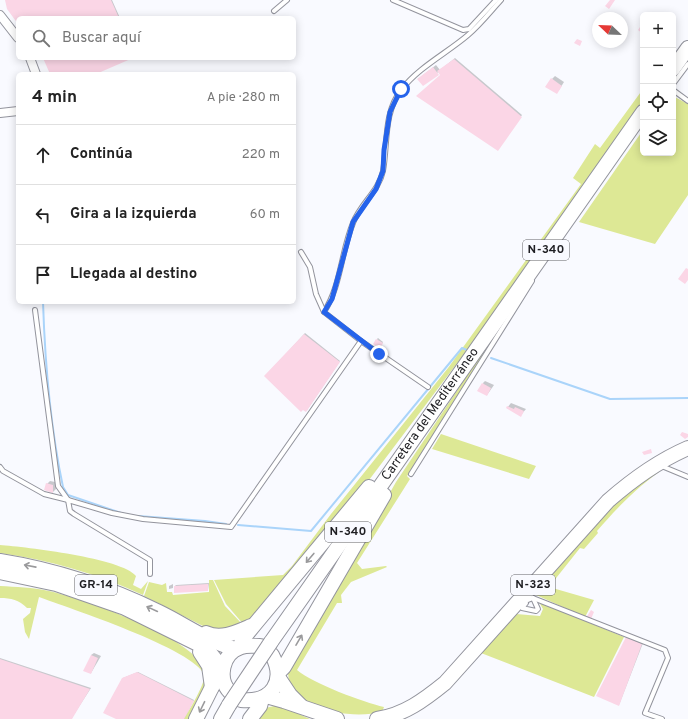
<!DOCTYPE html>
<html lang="es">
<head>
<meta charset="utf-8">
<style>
	:root { --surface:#fff; --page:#f2f2f2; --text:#222; --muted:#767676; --line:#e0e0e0 }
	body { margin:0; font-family:Overpass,sans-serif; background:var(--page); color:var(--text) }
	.controls { position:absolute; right:12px; top:12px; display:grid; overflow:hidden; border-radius:6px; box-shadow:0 2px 10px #0003 }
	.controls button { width:36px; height:36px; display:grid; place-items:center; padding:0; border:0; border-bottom:1px solid var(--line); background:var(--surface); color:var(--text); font:20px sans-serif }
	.compass { position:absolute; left:592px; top:12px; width:36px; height:36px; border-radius:50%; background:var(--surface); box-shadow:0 2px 10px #0003; rotate:293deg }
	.stop { position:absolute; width:12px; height:12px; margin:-9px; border:3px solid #2563eb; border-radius:50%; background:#fff }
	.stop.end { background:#2563eb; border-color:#fff; box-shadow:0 1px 4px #0008 }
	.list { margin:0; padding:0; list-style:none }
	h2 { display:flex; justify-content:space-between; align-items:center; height:52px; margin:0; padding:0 16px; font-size:17px }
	h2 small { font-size:13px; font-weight:400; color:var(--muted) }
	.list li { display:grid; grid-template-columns:26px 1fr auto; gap:12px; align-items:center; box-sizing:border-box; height:60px; padding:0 16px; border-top:1px solid var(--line) }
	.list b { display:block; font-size:15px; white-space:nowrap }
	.list em { font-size:13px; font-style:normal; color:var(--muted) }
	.icon { flex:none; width:22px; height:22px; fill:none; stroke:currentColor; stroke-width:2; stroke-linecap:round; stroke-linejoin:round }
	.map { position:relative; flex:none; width:688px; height:719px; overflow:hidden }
	.search { position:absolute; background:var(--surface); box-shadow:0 2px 10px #0003; left:16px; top:16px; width:280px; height:44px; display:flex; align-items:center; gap:10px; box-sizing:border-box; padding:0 14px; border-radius:6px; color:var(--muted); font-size:15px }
	.panel { position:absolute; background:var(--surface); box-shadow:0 2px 10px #0003; left:16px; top:72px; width:280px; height:232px; border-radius:6px }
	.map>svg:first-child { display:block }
</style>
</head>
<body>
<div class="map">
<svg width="688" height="719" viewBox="0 0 688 719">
	<rect width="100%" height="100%" fill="#f9faff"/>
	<g fill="#dde895">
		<path d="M643 89V101L470 346 360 492 271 601 244 625 226 604 214 580 283 575 292 566 331 514 448 368 581 184 573 178 595 144 600 148Z"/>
		<path d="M673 96 688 104V195L655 244 579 222 643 130V153H673Z"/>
		<path d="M531 280 417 463 407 476 410 479 357 563 362 569 386 566 387 567 351 582 341 595 342 603H337L297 670C314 684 363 702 384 707L382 712C353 719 289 712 288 673L396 482Z"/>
		<path d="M441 434 536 466 529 479 432 449Z"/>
		<path d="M658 469 659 472C633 491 618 507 597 531L598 533 584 549 580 548 549 587 594 600 585 617 534 594 600 520 622 497Z"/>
		<path d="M0 545C26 547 122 558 136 576L133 585 141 589 148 581 143 595C98 574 49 560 0 553Z"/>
		<path d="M209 580H213L225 606 243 625 224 630 203 626 144 596 149 582 162 585 166 583 167 592H172L173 595 209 592Z"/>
		<path d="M0 586C16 587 32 587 49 591 83 599 194 637 206 671 211 687 195 706 189 719H184C189 710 206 683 204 675 197 650 66 607 39 597L29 639 25 632 23 619 30 613 31 608H27C19 600 11 598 0 598Z"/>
		<path d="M539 602 624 637 594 697 481 653 516 614 540 616 543 609Z"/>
		<path d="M279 705C290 707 299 715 310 719H256L265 708Z"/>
	</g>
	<g fill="#0003">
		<path d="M6 0H112L120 18H18V22Z"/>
		<path d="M455 58 522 115 499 148 440 72 422 76 436 65 440 70Z"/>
		<path d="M555 76 564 82 559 90 552 79Z"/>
		<path d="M305 333 340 361 307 410 266 376Z"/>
		<path d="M378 338 383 342 381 346 377 339Z"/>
		<path d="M485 381 494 385 487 395 483 383Z"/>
		<path d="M511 403 526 409 521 415 507 408Z"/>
		<path d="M50 481 55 482 56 489 53 492 47 484Z"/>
		<path d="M209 583 208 590 175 586 176 585Z"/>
		<path d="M173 584V588L169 589V586Z"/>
		<path d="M628 636 643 643 619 705 627 638Z"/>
		<path d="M94 653 101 656 91 673V655Z"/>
		<path d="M0 658 91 688 71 719H0Z"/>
		<path d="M138 672 194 700 184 719H118L123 678Z"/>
	</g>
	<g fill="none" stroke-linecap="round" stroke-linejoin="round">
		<g stroke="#aad4fa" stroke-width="2">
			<path d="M43 302C45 364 50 426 63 487L68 495 124 514"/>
			<path d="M491 358 610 399 688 398"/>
			<path d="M138 516 205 521 226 524"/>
			<path d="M238 525 311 531 462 348 467 350"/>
		</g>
	</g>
	<g fill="#fbd6e6">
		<path d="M5 0H111L119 18H18V24L7 9Z"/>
		<path d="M610 0H615L609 9 605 6Z"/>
		<path d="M642 24 643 25V34L638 30Z"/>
		<path d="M577 39 582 41 580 46 574 43Z"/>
		<path d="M43 58H133L96 74H50Z"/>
		<path d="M454 59 522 117 498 151 416 96 440 75 437 71Z"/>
		<path d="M433 67 439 75 423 86 417 79Z"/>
		<path d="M551 78 562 86 557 94 545 87Z"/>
		<path d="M686 268 688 269V280L685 284 678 279Z"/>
		<path d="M304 334 340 362 306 412 303 410 301 412 264 376Z"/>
		<path d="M376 339 383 343 380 349 373 344Z"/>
		<path d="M482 383 491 388 487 396 477 391Z"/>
		<path d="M507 406 514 409 515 407 524 411 521 417 506 408Z"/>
		<path d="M682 432 688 434V437L685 439 680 435Z"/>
		<path d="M651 449 652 453 644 455 642 452Z"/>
		<path d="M46 483 53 485V493L44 490Z"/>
		<path d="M208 584V591L174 593V586Z"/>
		<path d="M591 610 594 612 591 619 586 618Z"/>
		<path d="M626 637 642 644 619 706 596 696Z"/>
		<path d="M91 655 98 658 91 674 83 671Z"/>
		<path d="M0 659 90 689 72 719H0Z"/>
		<path d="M137 672 194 701 184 719H116L103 713 122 678Z"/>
	</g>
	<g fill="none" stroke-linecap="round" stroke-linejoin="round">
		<g stroke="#93949d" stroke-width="6">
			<g id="lane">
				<path d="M393 0 463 30 469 29 496 0"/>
				<path d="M274 11 287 0"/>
				<path d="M673 84 688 64"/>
				<path d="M673 90 688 101"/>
				<path d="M301 252 310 267 316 294 324 312 361 341 428 387"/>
				<path d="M35 310 58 486 68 500"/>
				<path d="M324 312C341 286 341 252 353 223 360 204 379 191 383 171 388 144 383 112 402 89 419 67 447 53 468 35 480 25 490 12 501 0"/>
				<path d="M662 464 664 467 688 477"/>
				<path d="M0 467 3 471 44 494 68 500"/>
				<path d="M411 474 532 281"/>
				<path d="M150 574V560L74 514 70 511 68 500 112 513 143 519 231 527 361 341"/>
				<path d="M528 600 533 598 665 650 668 658 645 713 662 719"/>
				<path d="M526 603 522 608 536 611 538 609 533 598"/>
			</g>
		</g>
		<g stroke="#93949d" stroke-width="10">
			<g id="street">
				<path d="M0 15 18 38"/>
				<path d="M30 58 36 74"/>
				<path d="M0 113 18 111"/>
			</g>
		</g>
		<g stroke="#93949d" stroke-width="16">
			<g id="highway">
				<path d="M673 69 688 48"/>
				<path d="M0 561C56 570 108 587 159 612 186 625 208 642 236 649"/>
				<path d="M0 572 56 584 125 608 206 648 223 669"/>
				<path d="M206 633C221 640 237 632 251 626"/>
				<path id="s1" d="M271 642 643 112"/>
				<path d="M240 647 242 640 255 624 369 487"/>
				<path d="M200 652 209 666 212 687"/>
				<path d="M278 673 284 667 384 495"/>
				<path d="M278 677 290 695 301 706"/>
				<path d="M230 692C217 679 222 653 241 647 247 645 253 646 260 646"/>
				<path d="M266 696 284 701 337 719"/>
				<path d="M241 700C272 703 286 681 272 655"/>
				<path d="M196 719 216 679"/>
				<path d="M221 719 229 705"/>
				<path d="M250 719 260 706 262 699"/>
				<path d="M377 719C404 715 424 700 445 683L608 501C633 479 658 461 688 448"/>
			</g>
		</g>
		<use href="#lane" stroke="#fff" stroke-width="4"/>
		<use href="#street" stroke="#fff" stroke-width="8"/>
		<use href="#highway" stroke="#fff" stroke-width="14"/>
		<g stroke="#93949d" stroke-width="16" stroke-linecap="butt">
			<path id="highway-bridge" d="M229 705 271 642"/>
		</g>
		<use href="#highway-bridge" stroke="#fff" stroke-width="14"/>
	</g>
	<defs><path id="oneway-shaft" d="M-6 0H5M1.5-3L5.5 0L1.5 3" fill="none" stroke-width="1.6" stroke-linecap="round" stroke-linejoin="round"/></defs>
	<g stroke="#9a9a9c">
		<use href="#oneway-shaft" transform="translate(310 558) rotate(130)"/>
		<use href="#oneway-shaft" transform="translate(30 566) rotate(-169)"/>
		<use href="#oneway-shaft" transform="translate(152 609) rotate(-155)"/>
		<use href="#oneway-shaft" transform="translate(299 640) rotate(-60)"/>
		<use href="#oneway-shaft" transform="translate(202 707) rotate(116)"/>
	</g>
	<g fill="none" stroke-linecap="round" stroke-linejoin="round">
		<path stroke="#2563eb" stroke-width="5" d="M379 354 324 312 332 299 353 222 376 189 383 171 384 150 390 112 401 89"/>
	</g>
	<g text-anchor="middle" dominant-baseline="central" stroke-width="3.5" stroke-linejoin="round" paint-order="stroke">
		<g fill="#f9faff" stroke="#606165" stroke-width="1">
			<rect x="523" y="240" width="46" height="20" rx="3"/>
			<rect x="325" y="522" width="46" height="20" rx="3"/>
			<rect x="75" y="575" width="42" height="20" rx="3"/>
			<rect x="511" y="575" width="44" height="20" rx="3"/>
		</g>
		<g font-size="12" font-weight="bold" fill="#1f1f23">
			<text x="546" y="250">N-340</text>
			<text x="348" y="532">N-340</text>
			<text x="96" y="585">GR-14</text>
			<text x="533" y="585">N-323</text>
		</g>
		<g font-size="13" fill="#1f1f23" stroke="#f9faff">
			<text stroke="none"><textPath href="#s1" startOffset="278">Carretera del Mediterráneo</textPath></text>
		</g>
	</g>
</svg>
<div class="controls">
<button>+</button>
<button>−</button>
<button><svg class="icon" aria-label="locate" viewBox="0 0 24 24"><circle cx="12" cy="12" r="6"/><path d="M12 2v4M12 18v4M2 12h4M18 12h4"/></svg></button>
<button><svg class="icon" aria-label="layers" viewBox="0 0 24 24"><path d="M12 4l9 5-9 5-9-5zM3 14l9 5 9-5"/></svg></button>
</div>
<svg class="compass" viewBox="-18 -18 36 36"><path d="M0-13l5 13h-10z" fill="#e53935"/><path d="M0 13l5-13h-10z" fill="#767676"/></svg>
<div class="stop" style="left:401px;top:89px"></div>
<div class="stop end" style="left:379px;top:354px"></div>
<div class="search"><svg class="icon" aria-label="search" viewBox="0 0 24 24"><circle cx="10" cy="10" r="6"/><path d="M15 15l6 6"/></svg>Buscar aquí</div>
<section class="panel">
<h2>4 min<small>A pie · 280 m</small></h2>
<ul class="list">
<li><svg class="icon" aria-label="ahead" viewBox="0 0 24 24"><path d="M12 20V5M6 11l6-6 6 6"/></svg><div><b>Continúa</b></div><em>220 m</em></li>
<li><svg class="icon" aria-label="left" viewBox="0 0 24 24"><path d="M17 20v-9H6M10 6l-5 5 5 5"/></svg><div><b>Gira a la izquierda</b></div><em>60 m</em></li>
<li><svg class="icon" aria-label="arrive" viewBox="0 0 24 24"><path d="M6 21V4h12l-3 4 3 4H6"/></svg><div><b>Llegada al destino</b></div></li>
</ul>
</section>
</div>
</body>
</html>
